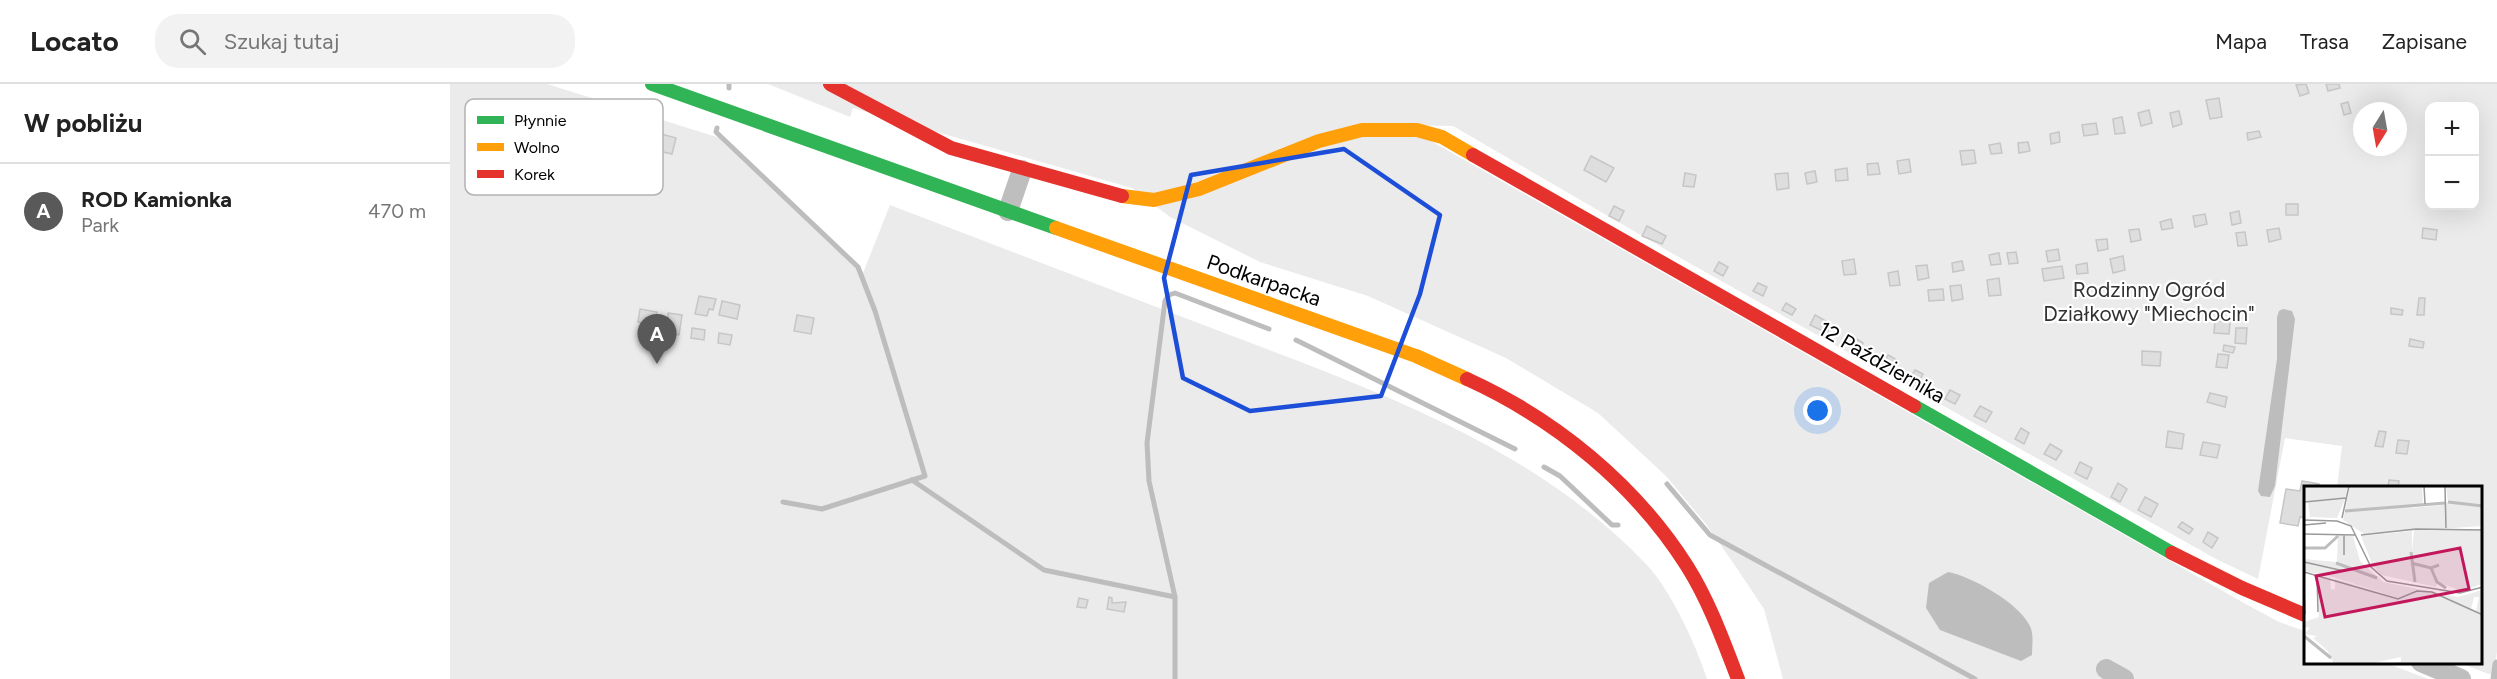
<!DOCTYPE html>
<html lang="pl">
<head>
<meta charset="utf-8">
<style>
	:root { --surface:#fff; --page:#f2f2f2; --text:#222; --muted:#767676; --line:#e0e0e0; --accent:#595959 }
	body { margin:0; font-family:Figtree,sans-serif; background:var(--page); color:var(--text) }
	.controls { position:absolute; right:18px; top:18px; display:grid; overflow:hidden; border-radius:12px; box-shadow:0 6px 24px #0002 }
	.controls button { width:54px; height:54px; display:grid; place-items:center; padding:0; border:0; border-bottom:2px solid var(--line); background:var(--surface); color:var(--text); font:30px sans-serif }
	.compass { position:absolute; left:1903px; top:18px; width:54px; height:54px; border-radius:50%; background:var(--surface); box-shadow:0 6px 24px #0002; rotate:191deg }
	.you { position:absolute; left:1368px; top:327px; width:21px; height:21px; margin:-15px; border:4px solid #fff; border-radius:50%; background:#1a73e8; box-shadow:0 0 0 9px #1a73e833 }
	.badge { display:grid; place-items:center; width:39px; height:39px; border-radius:50%; background:var(--accent); color:#fff; font-size:20px; font-weight:700 }
	.pin { position:absolute; translate:-50% -50px; filter:drop-shadow(0 2px 3px #0008) }
	.pin::after { content:''; position:absolute; top:32px; width:21px; height:18px; background:inherit; clip-path:polygon(0 0,100% 0,50% 100%) }
	.list { margin:0; padding:0; list-style:none }
	h2 { display:flex; justify-content:space-between; align-items:center; height:78px; margin:0; padding:0 24px; font-size:26px }
	h2 small { font-size:20px; font-weight:400; color:var(--muted) }
	.list li { display:grid; grid-template-columns:39px 1fr auto; gap:18px; align-items:center; box-sizing:border-box; height:96px; padding:0 24px; border-top:2px solid var(--line) }
	.list b { display:block; font-size:22px; white-space:nowrap }
	.list p { margin:0; font-size:20px; white-space:nowrap; color:var(--muted) }
	.list em { font-size:20px; font-style:normal; color:var(--muted) }
	.icon { flex:none; width:33px; height:33px; fill:none; stroke:currentColor; stroke-width:2; stroke-linecap:round; stroke-linejoin:round }
	.map { position:relative; flex:none; width:2047px; height:595px; overflow:hidden }
	header { display:flex; align-items:center; gap:36px; box-sizing:border-box; height:84px; padding:0 30px; background:var(--surface); border-bottom:2px solid var(--line) }
	header strong { font-size:28px }
	nav { display:flex; gap:33px; margin-inline-start:auto; font-size:21px }
	.search { width:420px; height:54px; background:var(--page); display:flex; align-items:center; gap:15px; box-sizing:border-box; padding:0 21px; border-radius:24px; color:var(--muted); font-size:22px }
	main { display:flex }
	aside { flex:1; background:var(--surface) }
	.map>svg:first-child { display:block }
</style>
</head>
<body>
<header>
<strong>Locato</strong>
<div class="search"><svg class="icon" aria-label="search" viewBox="0 0 24 24"><circle cx="10" cy="10" r="6"/><path d="M15 15l6 6"/></svg>Szukaj tutaj</div>
<nav><a>Mapa</a><a>Trasa</a><a>Zapisane</a></nav>
</header>
<main>
<aside>
<h2>W pobliżu<small></small></h2>
<ul class="list">
<li><span class="badge">A</span><div><b>ROD Kamionka</b><p>Park</p></div><em>470 m</em></li>
</ul>
</aside>
<div class="map">
<svg width="2047" height="595" viewBox="0 0 2047 595">
	<rect width="100%" height="100%" fill="#fff"/>
	<g fill="#ebebeb" fill-rule="evenodd">
		<path d="M0 0H97L270 54 413 189 440 121C548 162 656 204 764 245 916 303 1080 359 1195 479 1220 504 1246 561 1257 595H0Z"/>
		<path d="M318 0H2047V567L2044 592 2010 579 2030 578V403H1887L1892 362 1835 354 1808 495 1766 475 1225 171 1003 42 953 41 1794 519 1829 538 1855 547V578L1936 579 1978 595H1333L1314 525 1284 480 1255 439 1216 392 1148 329 1056 274 918 212 810 178 720 133 682 104 403 24 400 33ZM1980 22H2024V122H1980ZM1912 27H1948V63H1912Z"/>
	</g>
	<g fill="#bdbdbd">
		<path d="M1833 225 1842 227 1845 235 1825 402 1820 413 1811 412 1808 407 1827 275V233L1829 227Z"/>
		<path d="M1498 488C1521 492 1569 519 1580 542 1584 550 1582 562 1582 571L1571 577 1490 546 1476 524 1479 499Z"/>
	</g>
	<g fill="none" stroke-linecap="round" stroke-linejoin="round">
		<g stroke="#bdbdbd" stroke-width="5">
			<path d="M279 0V4"/>
			<path d="M267 44 266 48 408 183 425 227 475 392 372 425 333 418"/>
			<path d="M846 256 1065 365"/>
			<path d="M1094 383 1110 392 1162 441H1168"/>
			<path d="M462 396 594 486 725 513"/>
			<path d="M1217 400 1260 451 1525 595"/>
			<path d="M725 595V513L699 397 697 359 715 217 719 211 725 209 819 245"/>
		</g>
	</g>
	<g fill="#dedede" stroke="#c6c6c6" stroke-width="1.5">
		<path d="M1856 0 1859 9 1850 12 1846 1Z"/>
		<path d="M1876 0H1889L1890 4 1878 7Z"/>
		<path d="M1769 14 1772 33 1760 35 1756 16Z"/>
		<path d="M1898 18 1901 29 1894 31 1891 20Z"/>
		<path d="M1699 26 1702 39 1691 42 1688 29Z"/>
		<path d="M1729 27 1732 40 1723 43 1720 29Z"/>
		<path d="M1672 33 1675 49 1665 50 1663 35Z"/>
		<path d="M1646 39 1648 50 1634 52 1632 41Z"/>
		<path d="M1809 47 1811 53 1798 56 1797 49Z"/>
		<path d="M204 48 226 54 222 70 200 65Z"/>
		<path d="M1609 48 1610 58 1601 60 1600 50Z"/>
		<path d="M1578 58 1580 67 1569 69 1568 59Z"/>
		<path d="M1550 59 1552 69 1541 70 1539 61Z"/>
		<path d="M1524 66 1526 79 1512 81 1510 67Z"/>
		<path d="M1141 72 1164 84 1156 98 1134 86Z"/>
		<path d="M1459 75 1461 88 1449 90 1447 77Z"/>
		<path d="M1428 79 1430 90 1418 91 1417 80Z"/>
		<path d="M1397 84 1398 96 1386 97 1385 86Z"/>
		<path d="M1365 87 1367 98 1357 100 1355 89Z"/>
		<path d="M1235 89 1246 91 1244 103 1233 102Z"/>
		<path d="M1338 89 1339 104 1327 106 1325 90Z"/>
		<rect x="1836" y="120" width="12" height="11"/>
		<path d="M1164 122 1174 127 1169 137 1159 132Z"/>
		<path d="M1789 127 1791 139 1782 141 1780 129Z"/>
		<path d="M1755 130 1757 140 1745 143 1743 132Z"/>
		<path d="M1721 135 1723 144 1712 146 1710 138Z"/>
		<path d="M1197 142 1216 152 1212 160 1192 152Z"/>
		<path d="M1829 144 1831 155 1819 158 1817 146Z"/>
		<path d="M1973 144 1987 146 1986 156 1972 154Z"/>
		<path d="M1689 145 1691 156 1681 158 1679 146Z"/>
		<path d="M1795 148 1797 161 1788 162 1786 149Z"/>
		<path d="M1657 155 1658 165 1648 167 1646 156Z"/>
		<path d="M1608 165 1610 176 1598 178 1596 167Z"/>
		<path d="M1566 168 1568 179 1559 180 1557 169Z"/>
		<path d="M1549 169 1551 180 1541 181 1539 171Z"/>
		<path d="M1673 172 1675 186 1663 189 1660 175Z"/>
		<path d="M1404 175 1406 190 1394 191 1392 177Z"/>
		<path d="M1512 177 1514 186 1503 188 1502 179Z"/>
		<path d="M1269 178 1278 183 1273 192 1264 187Z"/>
		<path d="M1637 179 1638 189 1627 190 1626 181Z"/>
		<path d="M1477 181 1479 194 1468 196 1466 182Z"/>
		<path d="M1612 182 1614 194 1594 197 1592 185Z"/>
		<path d="M1448 187 1450 201 1440 202 1438 189Z"/>
		<path d="M1549 194 1551 211 1539 212 1537 196Z"/>
		<path d="M1308 199 1317 203 1313 212 1303 207Z"/>
		<path d="M1511 201 1513 215 1502 217 1500 202Z"/>
		<path d="M1493 205 1494 216 1479 217 1478 206Z"/>
		<path d="M249 212 266 215 263 226 259 225 257 232 245 230Z"/>
		<path d="M1969 214H1975L1974 231H1967Z"/>
		<path d="M272 217 290 221 287 235 269 231Z"/>
		<path d="M1336 219 1346 225 1342 231 1332 226Z"/>
		<path d="M1941 224 1953 226 1952 231 1941 230Z"/>
		<path d="M190 225 207 228 205 242 188 238Z"/>
		<path d="M218 229 232 231 229 251 216 249Z"/>
		<path d="M347 231 364 234 361 250 344 247Z"/>
		<path d="M1365 231 1381 240 1377 249 1360 241Z"/>
		<path d="M1765 237 1780 238 1779 250 1764 249Z"/>
		<path d="M242 244 255 246 254 256 241 254Z"/>
		<path d="M1786 244H1797L1796 260 1785 259Z"/>
		<path d="M269 249 282 251 280 261 268 259Z"/>
		<path d="M1405 254 1413 259 1408 268 1399 263Z"/>
		<path d="M1960 255 1974 258 1973 264 1959 262Z"/>
		<path d="M1774 261 1785 263 1783 269 1773 267Z"/>
		<path d="M1692 267 1711 268 1710 282 1692 281Z"/>
		<path d="M1768 270 1779 271 1777 284 1766 283Z"/>
		<path d="M1438 271 1447 276 1443 286 1433 281Z"/>
		<path d="M1465 286 1473 290 1468 299 1460 295Z"/>
		<path d="M1500 306 1510 311 1505 320 1495 315Z"/>
		<path d="M1760 309 1777 313 1775 323 1757 318Z"/>
		<path d="M1530 322 1542 328 1536 338 1524 332Z"/>
		<path d="M1571 344 1579 349 1574 360 1565 355Z"/>
		<path d="M1718 347 1734 350 1732 365 1716 363Z"/>
		<path d="M1929 347 1936 348 1933 363 1925 362Z"/>
		<path d="M1948 356 1959 357 1957 370 1946 369Z"/>
		<path d="M1753 358 1770 361 1767 374 1750 371Z"/>
		<path d="M1600 360 1612 367 1606 376 1594 370Z"/>
		<path d="M1630 378 1642 384 1637 395 1625 389Z"/>
		<path d="M1939 396 1949 397 1948 403H1938Z"/>
		<path d="M1852 397 1869 400V403H1855V434L1850 433 1848 442 1830 439 1836 405 1850 407Z"/>
		<path d="M1668 399 1677 405 1670 418 1661 413Z"/>
		<path d="M1695 413 1708 420 1701 433 1688 426Z"/>
		<path d="M1732 438 1743 445 1739 450 1728 443Z"/>
		<path d="M1758 448 1768 454 1762 464 1753 458Z"/>
		<path d="M659 513 662 514V519L676 518 674 528 657 525Z"/>
		<path d="M629 514 638 516 636 524 627 523Z"/>
	</g>
	<g fill="none" stroke-linecap="round" stroke-linejoin="round">
		<path stroke="#bebebe" stroke-width="9" d="M2045 595 2047 580"/>
		<g stroke="#bebebe" stroke-width="20">
			<path d="M558 127 572 86"/>
			<path d="M1971 578 2011 595"/>
			<path d="M1656 585 1674 595"/>
		</g>
		<g stroke="#30b455" stroke-width="14">
			<path d="M202 0 606 144"/>
			<path d="M1464 322 1722 469"/>
		</g>
		<g stroke="#ff9f0a" stroke-width="14">
			<path d="M672 112 704 116 749 105 869 57 912 46H967L992 53 1023 71"/>
			<path d="M606 144 966 272 1017 295"/>
		</g>
		<g stroke="#e5322d" stroke-width="14">
			<path d="M380 0 501 64 672 112"/>
			<path d="M1023 71 1464 322"/>
			<path d="M1017 295C1105 335 1185 400 1237 482 1259 517 1273 556 1288 595"/>
			<path d="M1722 469 1792 504 1855 531"/>
		</g>
	</g>
	<path fill="none" stroke="#1d4ed8" stroke-width="4.5" stroke-linejoin="round" d="M894 65 990 131 970 210 931 312 800 327 733 294 714 194 741 91Z"/>
	<g text-anchor="middle" dominant-baseline="central" stroke-width="4.5" stroke-linejoin="round" paint-order="stroke">
		<g font-size="21" fill="#000" stroke="#fff">
			<text transform="translate(814 196) rotate(19)">Podkarpacka</text>
			<text transform="translate(1432 278) rotate(30)">12 Października</text>
		</g>
		<g font-size="21" fill="#313131" stroke="#fff">
			<text x="1699" y="205">Rodzinny Ogród<tspan x="1699" dy="24">Działkowy "Miechocin"</tspan></text>
		</g>
	</g>
	<g transform="translate(1854 402)">
		<rect width="178" height="178" fill="#fff"/>
		<path d="M0 0H44L41 12 1 15ZM46 0H118L119 20 97 23 139 19 144 16 142 0H178V40L60 48 39 34ZM41 13 33 32 6 31 4 16ZM110 44H178V98L158 105 133 96 132 101 78 89 69 80 57 50 108 45V66ZM34 49 49 50 56 75 79 96 154 111 178 104V128L172 125 175 111H170L167 123 178 130V178H81L97 176V171L65 178H30L23 164 9 152 13 150 0 148 6 142 0 141V136L15 131 13 90 26 92 27 104 31 103V93L94 112 29 91 0 85V73L33 76Z" fill="#ebebeb"/>
		<path fill="none" stroke="#bdbdbd" stroke-width="3" d="M144 16 179 20M41 25 141 17M0 62H21L34 50M107 66 111 96M32 77 73 92M107 77 127 82 135 79M127 82 133 96 142 102M0 150 27 172"/>
		<path fill="none" stroke="#999" stroke-width="1.5" d="M120 0 121 18M141 0 142 42M0 16 42 12M38 32 45 0M0 34 33 35 47 40 67 81 83 95 156 107 179 101M0 39 22 37M0 48 51 49M57 49 112 43 179 44M40 69V49M0 76 40 85M0 86 94 113 113 105 128 106 179 129M13 89 14 126M0 104 1 128"/>
		<path fill="#c2185b" fill-opacity="0.15" stroke="#c2185b" stroke-width="3" d="M156 62 165 103 21 131 12 90Z"/>
		<rect width="178" height="178" fill="none" stroke="#000" stroke-width="3"/>
	</g>
	<rect x="15" y="15" width="198" height="96" rx="9" fill="#fff" stroke="#b2b2b2" stroke-width="1.5"/>
	<rect x="27" y="32" width="27" height="8" fill="#30b455"/>
	<rect x="27" y="59" width="27" height="8" fill="#ff9f0a"/>
	<rect x="27" y="86" width="27" height="8" fill="#e5322d"/>
	<g font-size="16" fill="#000">
		<text x="64" y="42">Płynnie</text>
		<text x="64" y="69">Wolno</text>
		<text x="64" y="96">Korek</text>
	</g>
</svg>
<div class="controls">
<button>+</button>
<button>−</button>
</div>
<svg class="compass" viewBox="-18 -18 36 36"><path d="M0-13l5 13h-10z" fill="#e53935"/><path d="M0 13l5-13h-10z" fill="#767676"/></svg>
<div class="you"></div>
<div class="pin badge" style="left:207px;top:280px">A</div>
</div>
</main>
</body>
</html>
